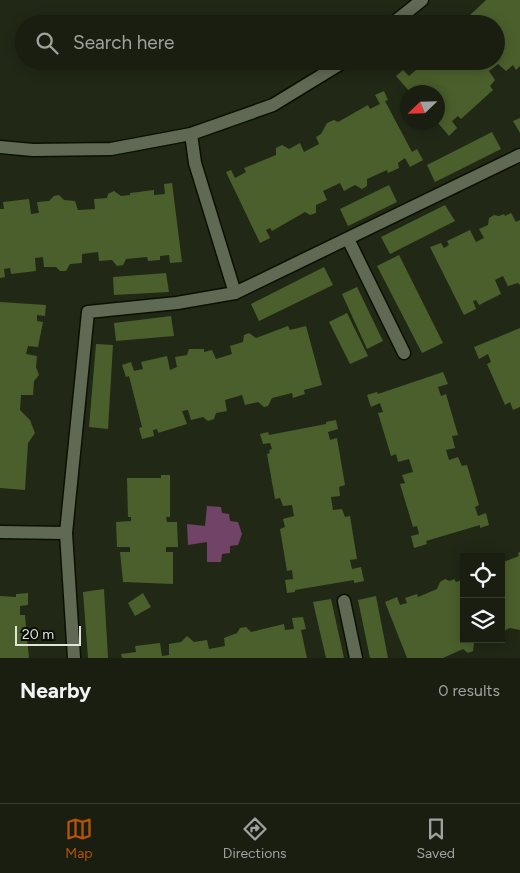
<!DOCTYPE html>
<html lang="en">
<head>
<meta charset="utf-8">
<style>
	:root { --surface:#191e10; --page:#262b1e; --text:#f1f3f6; --muted:#9fa29f; --line:#373c30; --accent:#b45309 }
	body { margin:0; font-family:Figtree,sans-serif; background:var(--page); color:var(--text) }
	.controls { position:absolute; right:15px; bottom:15px; display:grid; overflow:hidden; border-radius:0px; box-shadow:0 2px 12px #0003 }
	.controls button { width:45px; height:45px; display:grid; place-items:center; padding:0; border:0; border-bottom:1px solid var(--line); background:var(--surface); color:var(--text); font:25px sans-serif }
	.compass { position:absolute; left:400px; top:85px; width:45px; height:45px; border-radius:50%; background:var(--surface); box-shadow:0 2px 12px #0003; rotate:247deg }
	.scale { position:absolute; left:15px; bottom:12px; width:66px; box-sizing:border-box; padding-left:5px; border:2px solid #dee4d8; border-top:0; font-size:14px; line-height:18px; white-space:nowrap; color:#dee4d8; -webkit-text-stroke:4px #0c0f08; paint-order:stroke }
	.list { margin:0; padding:0; list-style:none }
	h2 { display:flex; justify-content:space-between; align-items:center; height:65px; margin:0; padding:0 20px; font-size:21px }
	h2 small { font-size:16px; font-weight:400; color:var(--muted) }
	.icon { flex:none; width:28px; height:28px; fill:none; stroke:currentColor; stroke-width:2; stroke-linecap:round; stroke-linejoin:round }
	.map { position:relative; flex:none; width:520px; height:658px; overflow:hidden }
	.search { position:absolute; background:var(--surface); box-shadow:0 2px 12px #0003; left:15px; right:15px; top:15px; height:55px; display:flex; align-items:center; gap:12px; box-sizing:border-box; padding:0 18px; border-radius:28px; color:var(--muted); font-size:19px }
	.sheet { height:145px; background:var(--surface) }
	nav { display:flex; justify-content:space-around; align-items:center; box-sizing:border-box; height:70px; border-top:1px solid var(--line); background:var(--surface); font-size:14px; color:var(--muted) }
	nav a { display:grid; justify-items:center; gap:2px }
	nav .on { color:var(--accent) }
	.map>svg:first-child { display:block }
</style>
</head>
<body>
<div class="map">
<svg width="520" height="658" viewBox="0 0 520 658">
	<rect width="100%" height="100%" fill="#212816"/>
	<path fill="#704367" d="M207 506 221 507 222 513 229 514 230 521 238 522 242 534 238 545 230 546V553L222 554 221 562H207V542L188 545 187 524 205 526Z"/>
	<g fill="#4b5f2c">
		<path d="M486 0H520V66L516 70 513 65 506 71 498 64 489 71 495 80 490 86 493 90 461 119 458 116 452 121 457 128 449 136 438 123V92H410L396 76 403 70 409 76 416 70 413 67 419 61H496V24H468L471 21 468 17Z"/>
		<path d="M384 91 388 100 385 101 412 152 417 149 423 160 410 167 405 158 398 163 399 168 388 173 387 170 367 179V186L362 189 355 185 344 191 340 183 323 191 327 200 316 205V213L310 215 305 212 272 231 270 228 266 230 270 238 260 243 226 172 231 170 235 178 246 172 244 168 276 155V148L282 145 289 149 300 143 304 152 319 144 316 137 321 134 327 123 334 120 338 122 368 105 370 109 380 104 375 95Z"/>
		<path d="M520 118V133L513 121Z"/>
		<path d="M492 132 501 149 435 182 427 165Z"/>
		<path d="M172 183 182 262 170 263 169 255 160 256V260L148 261 147 257 126 259 123 265 117 266 112 260 99 261 98 252 82 254V263L70 264 66 271H60L56 267H44L43 257 35 258 36 271 11 274 10 268 4 269 5 277 0 278V209H4L3 202 29 199 31 214 39 213 37 202 49 201 54 196 59 195 64 200 75 201 78 210 95 209 94 199 107 198 108 194 114 191 121 196 130 195V193L154 190V195L165 194 164 184Z"/>
		<path d="M389 185 397 202 348 226 340 209Z"/>
		<path d="M445 205 455 221 390 254 381 237Z"/>
		<path d="M511 213 516 222 520 220V285L518 283 508 286 503 276 495 280 501 294 479 305 476 300 473 301 476 309 464 315 430 247 441 243 444 248 449 245 447 241 470 230 476 242 484 238 479 229 488 225 489 218 494 215 499 216 504 214 505 216Z"/>
		<path d="M399 255 443 343 422 353 377 266Z"/>
		<path d="M324 267 333 285 259 321 251 304Z"/>
		<path d="M166 273 169 292 114 295 113 277Z"/>
		<path d="M357 287 383 341 367 349 342 294Z"/>
		<path d="M0 302 46 305 45 316 37 315V321L43 322 38 347 28 346 26 354 37 356 36 367 39 375 34 381 33 395H21L20 410 30 420 35 433 28 443 25 490 0 488Z"/>
		<path d="M347 313 368 356 350 364 329 322Z"/>
		<path d="M171 316 174 336 116 341 114 323Z"/>
		<path d="M288 326 290 330 306 326 322 385 304 390 305 394 293 398 292 393 272 398 268 406 264 407 258 402 245 405 242 395 225 400 227 411 216 413 214 419 208 421 203 417 191 420 188 410 182 411 187 424 158 433 157 429 153 430 154 436 142 439 139 428 142 427 129 376 126 377 122 365 131 362 134 371 143 369 141 362 167 356 170 370 177 367 175 357 187 355 189 349H204V352L212 350 216 359 232 354 230 346 243 342 244 335 249 333 256 338Z"/>
		<path d="M520 328V407L513 410 510 402 505 405 487 364 491 362 488 354 479 359 474 347Z"/>
		<path d="M96 344 113 345 108 429 89 427Z"/>
		<path d="M443 372 448 384 438 387 441 396 446 394 458 435 452 436 455 448 446 450 449 460 458 457 462 466 467 465 479 505 475 507 478 516 486 513 489 525 480 528V525L426 541 427 544 414 548 411 536 419 534 417 526 413 527 400 484 405 483 402 475 413 472 409 459 398 462 396 454 391 456 378 413 383 412 380 403 371 407 367 395 377 392 378 394Z"/>
		<path d="M336 420 338 429 328 432 330 440 337 438 345 485 339 487 340 496 331 497 333 510 342 509 345 517 350 516 357 559 350 560 352 569 361 567 364 581 354 583V580L295 590V592L287 593 285 580 293 579 292 570 287 571 280 529 285 527 283 519 294 516 292 505 283 506 280 498 275 499 267 454 270 453 269 450 272 449 270 443 263 444 260 434 268 432 269 435 326 424V422Z"/>
		<path d="M161 475H170V517H166L167 522H177L178 547H166V552H173V584L123 582 120 552H130V547H117L116 522 131 521V517H128L127 478H161Z"/>
		<path d="M520 552V630L510 628 503 631 501 560 503 562 519 556 518 553Z"/>
		<path d="M445 579 450 581 454 579 456 582 462 580 464 583V639H483L474 643 473 651 468 653 463 649 443 658H407L385 602 397 597 400 605 407 603 405 598 417 594 418 597 437 589 440 582Z"/>
		<path d="M104 589 108 658H88L83 592Z"/>
		<path d="M28 593V605L20 606V615H25L26 627 22 628V638L27 637 29 658H0V596L16 597V594Z"/>
		<path d="M143 593 151 607 135 616 128 603Z"/>
		<path d="M376 596 388 658H370L358 600Z"/>
		<path d="M331 599 344 658H326L313 602Z"/>
		<path d="M303 617 306 629 301 630 307 658H122L121 654 136 652 135 646 160 643 162 656 169 655V644L181 642 187 636 194 642 207 640 209 649 225 646 224 638 237 633 240 628 246 627 251 632 284 624 285 630 294 629 292 618Z"/>
	</g>
	<g fill="none" stroke-linecap="round" stroke-linejoin="round">
		<g stroke="#0a1102" stroke-width="15">
			<g id="minor">
				<path d="M191 134 195 163 235 293"/>
				<path d="M348 239 404 353"/>
				<path d="M0 532 66 533 74 658"/>
				<path d="M66 533 88 312 177 303 235 293 520 155"/>
				<path d="M344 601 356 658"/>
			</g>
		</g>
		<g stroke="#0a1102" stroke-width="15">
			<g id="tertiary">
				<path d="M392 24 422 0"/>
				<path d="M0 147 33 150 111 149 191 134 273 105 345 61"/>
			</g>
		</g>
		<use href="#minor" stroke="#606954" stroke-width="12"/>
		<use href="#tertiary" stroke="#606954" stroke-width="12"/>
	</g>
</svg>
<div class="controls">
<button><svg class="icon" aria-label="locate" viewBox="0 0 24 24"><circle cx="12" cy="12" r="6"/><path d="M12 2v4M12 18v4M2 12h4M18 12h4"/></svg></button>
<button><svg class="icon" aria-label="layers" viewBox="0 0 24 24"><path d="M12 4l9 5-9 5-9-5zM3 14l9 5 9-5"/></svg></button>
</div>
<svg class="compass" viewBox="-18 -18 36 36"><path d="M0-13l5 13h-10z" fill="#e53935"/><path d="M0 13l5-13h-10z" fill="#9fa29f"/></svg>
<div class="scale">20 m</div>
<div class="search"><svg class="icon" aria-label="search" viewBox="0 0 24 24"><circle cx="10" cy="10" r="6"/><path d="M15 15l6 6"/></svg>Search here</div>
</div>
<section class="sheet">
<h2>Nearby<small>0 results</small></h2>
<ul class="list">
</ul>
</section>
<nav>
<a class="on"><svg class="icon" aria-label="map" viewBox="0 0 24 24"><path d="M3 6l6-2 6 2 6-2v14l-6 2-6-2-6 2zM9 4v14M15 6v14"/></svg>Map</a>
<a><svg class="icon" aria-label="directions" viewBox="0 0 24 24"><path d="M12 3l9 9-9 9-9-9zM9 14v-3h6M13 9l2 2-2 2"/></svg>Directions</a>
<a><svg class="icon" aria-label="saved" viewBox="0 0 24 24"><path d="M7 4h10v16l-5-4-5 4z"/></svg>Saved</a>
</nav>
</body>
</html>
